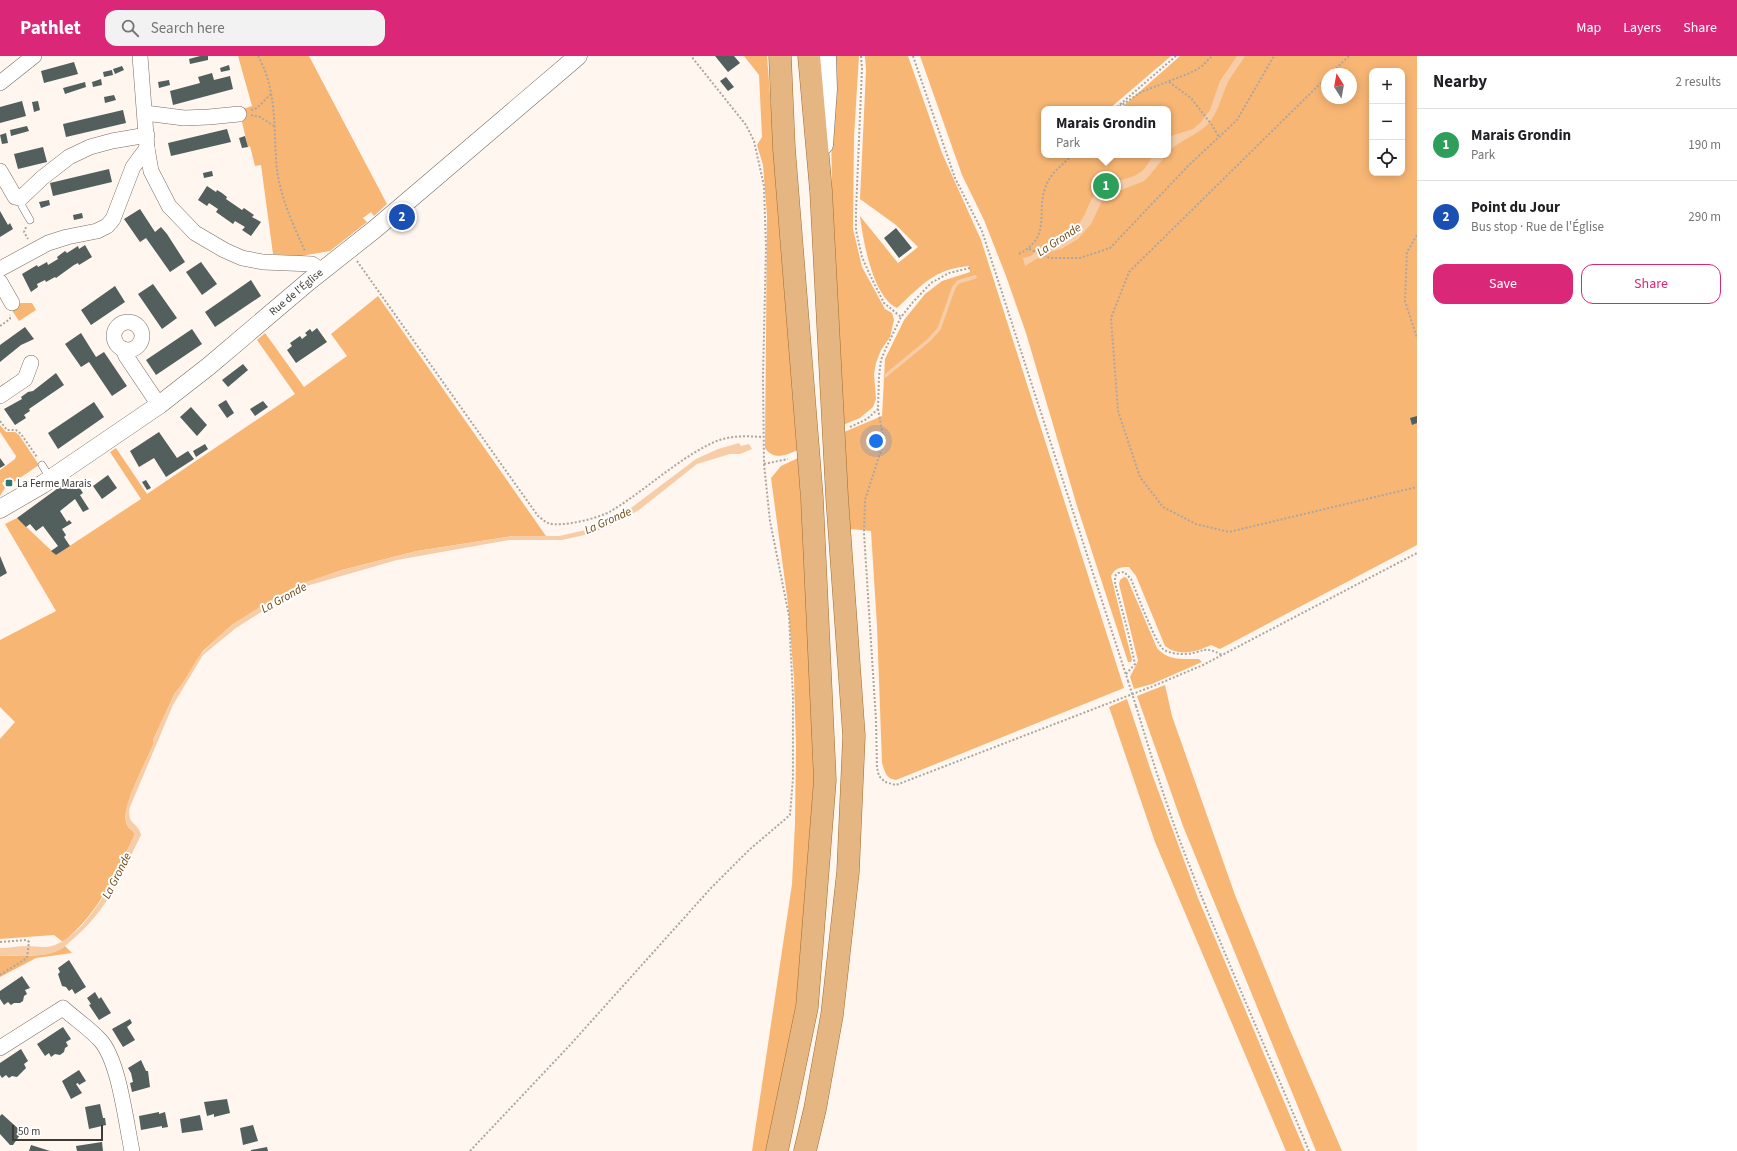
<!DOCTYPE html>
<html lang="en">
<head>
<meta charset="utf-8">
<style>
	:root { --surface:#fff; --page:#f2f2f2; --text:#202124; --muted:#757577; --line:#e0e0e0; --accent:#db2777 }
	body { margin:0; font-family:"Source Sans 3",sans-serif; background:var(--page); color:var(--text) }
	.controls { position:absolute; right:12px; top:12px; display:grid; overflow:hidden; border-radius:8px; box-shadow:0 2px 10px #0003 }
	.controls button { width:36px; height:36px; display:grid; place-items:center; padding:0; border:0; border-bottom:1px solid var(--line); background:var(--surface); color:var(--text); font:20px sans-serif }
	.compass { position:absolute; left:1321px; top:12px; width:36px; height:36px; border-radius:50%; background:var(--surface); box-shadow:0 2px 10px #0003; rotate:349deg }
	.scale { position:absolute; left:12px; bottom:10px; width:91px; box-sizing:border-box; padding-left:4px; border:2px solid #3e3b37; border-top:0; font-size:11px; line-height:14px; white-space:nowrap; color:#3e3b37; -webkit-text-stroke:3px #fff; paint-order:stroke }
	.you { position:absolute; left:876px; top:385px; width:14px; height:14px; margin:-10px; border:3px solid #fff; border-radius:50%; background:#1a73e8; box-shadow:0 0 0 6px #1a73e833 }
	.badge { display:grid; place-items:center; width:26px; height:26px; border-radius:50%; background:var(--accent); color:#fff; font-size:13px; font-weight:700 }
	.pin { position:absolute; translate:-50% -50%; border:2px solid #fff; box-shadow:0 1px 4px #0006 }
	.popup { position:absolute; left:1041px; top:50px; width:130px; height:52px; box-sizing:border-box; display:grid; place-content:center; border-radius:8px; background:var(--surface); filter:drop-shadow(0 1px 3px #0005); font-size:13px; white-space:nowrap; color:var(--muted) }
	.popup b { font-size:15px; color:var(--text) }
	.popup::after { content:''; position:absolute; left:50%; top:100%; margin-left:-8px; border:8px solid transparent; border-top-color:var(--surface) }
	.list { margin:0; padding:0; list-style:none }
	h2 { display:flex; justify-content:space-between; align-items:center; height:52px; margin:0; padding:0 16px; font-size:17px }
	h2 small { font-size:13px; font-weight:400; color:var(--muted) }
	.list li { display:grid; grid-template-columns:26px 1fr auto; gap:12px; align-items:center; box-sizing:border-box; height:72px; padding:0 16px; border-top:1px solid var(--line) }
	.list b { display:block; font-size:15px; white-space:nowrap }
	.list p { margin:0; font-size:13px; white-space:nowrap; color:var(--muted) }
	.list em { font-size:13px; font-style:normal; color:var(--muted) }
	.actions { display:flex; gap:8px; padding:12px 16px }
	.actions a { flex:1; padding:9px 0; border:1px solid var(--accent); border-radius:12px; text-align:center; font-size:14px; color:var(--accent) }
	.actions .main { background:var(--accent); color:#fff }
	.icon { flex:none; width:22px; height:22px; fill:none; stroke:currentColor; stroke-width:2; stroke-linecap:round; stroke-linejoin:round }
	.map { position:relative; flex:none; width:1417px; height:1095px; overflow:hidden }
	header { display:flex; align-items:center; gap:24px; box-sizing:border-box; height:56px; padding:0 20px; background:var(--accent); color:#fff }
	header strong { font-size:19px }
	nav { display:flex; gap:22px; margin-inline-start:auto; font-size:14px }
	.search { width:280px; height:36px; background:var(--page); display:flex; align-items:center; gap:10px; box-sizing:border-box; padding:0 14px; border-radius:12px; color:var(--muted); font-size:15px }
	main { display:flex }
	aside { flex:1; background:var(--surface) }
	.map>svg:first-child { display:block }
</style>
</head>
<body>
<header>
<strong>Pathlet</strong>
<div class="search"><svg class="icon" aria-label="search" viewBox="0 0 24 24"><circle cx="10" cy="10" r="6"/><path d="M15 15l6 6"/></svg>Search here</div>
<nav><a>Map</a><a>Layers</a><a>Share</a></nav>
</header>
<main>
<div class="map">
<svg width="1417" height="1095" viewBox="0 0 1417 1095">
	<rect width="100%" height="100%" fill="#fef6ef"/>
	<g fill="#f8b674" fill-rule="evenodd">
		<path d="M238 0H309L387 148 374 160 371 156 363 162 367 166 330 195 301 200 273 198 261 109 255 110 250 90 248 91 239 54 252 50Z"/>
		<path d="M744 0H767L798 394C786 399 774 405 765 392L767 160 763 109 757 89 762 81 759 19Z"/>
		<path d="M830 0H859L854 81 853 173 862 211 885 253 892 257 894 264 890 281 881 294 876 307 874 318 876 343 873 351 860 362 843 369 833 202Z"/>
		<path d="M865 0H908L942 97 981 184 1124 632 896 724C886 723 885 716 882 707L877 570 871 475 850 473 844 376 882 360 885 303 904 264 925 238 942 225 970 216 969 210C934 213 922 229 897 252 873 241 863 185 860 160L898 207 918 191 896 169 860 143 866 14Z"/>
		<path d="M920 0H1171L1109 53H1044V99H1168V53H1120L1180 0H1417V489L1220 593 1211 589C1196 596 1179 601 1165 590L1136 520 1129 511C1120 511 1115 512 1111 520L1132 604 1131 606H1128L1077 450 1026 277 1006 220 984 164 962 119ZM1372 15H1402V117H1372ZM1327 18H1351V42H1327Z"/>
		<path d="M378 240 546 480H513L417 495 342 514 299 529 233 568 203 595 181 630 175 637 153 684V689C146 706 122 750 126 766 127 772 132 773 135 778 115 819 99 857 63 886L54 879 0 883V683L15 666 0 651V584L56 555 5 468 17 462 56 499 141 443 110 396 116 392 147 438 295 338 257 284 265 277 304 331 347 300 331 278Z"/>
		<path d="M20 247H32L36 254 19 265 11 253Z"/>
		<path d="M0 369 6 376H15L19 379 39 409 14 426 10 421 2 427 5 432 0 440V414L15 403 16 400 0 376Z"/>
		<path d="M798 402 810 572 815 747 802 921 770 1095H752L792 828 795 767 796 690 794 623 788 548 771 422 781 410Z"/>
		<path d="M1124 521 1127 522 1157 592C1168 605 1183 603 1199 603L1202 606 1152 628 1134 633 1130 621 1138 605 1119 528 1120 524Z"/>
		<path d="M1165 629 1172 660 1235 839 1290 974 1342 1095H1316L1183 770 1137 640Z"/>
		<path d="M1127 643 1152 718 1198 842 1305 1095H1286L1155 786 1109 651Z"/>
		<path d="M65 890 72 897 36 902 0 921V900C18 899 51 903 65 890Z"/>
	</g>
	<g fill="#f7cda7">
		<path d="M1237 0H1245C1240 8 1233 17 1228 26 1221 40 1219 56 1208 68 1196 80 1180 84 1168 96V81L1193 73 1200 67 1210 54 1220 25Z"/>
		<path d="M1153 99H1166L1149 120 1144 125 1109 139 1103 143 1091 168 1078 183 1061 193 1046 197 1025 210 1023 202 1031 200 1037 194 1076 171C1087 160 1088 144 1098 135 1111 122 1133 126 1145 112 1148 108 1151 103 1153 99Z"/>
		<path d="M739 387 741 390 749 388 752 393 740 398H730L697 408 639 454 614 468 589 478 562 484H509L397 504 310 529 285 541 236 572 203 599 173 649 130 751C126 769 138 765 141 779 121 819 108 854 72 884 67 888 62 894 55 896 40 902 17 899 0 900V892C9 892 18 890 27 890 35 890 44 892 52 890 92 877 118 813 135 778 132 773 127 772 126 766 121 750 146 706 153 689V684L176 635 181 630 199 600 217 582 233 568 266 547 306 526 342 514 417 495 513 480H559L586 474 609 465 631 452 696 403 718 393Z"/>
	</g>
	<g fill="none" stroke-linecap="round" stroke-linejoin="round">
		<path stroke="#f7cda7" stroke-width="3.5" d="M885 320 929 284 939 273 954 231 958 226 975 221"/>
	</g>
	<g fill="#525f5d">
		<path d="M200 0H208V4L190 8 189 3Z"/>
		<path d="M715 0H734L740 7 728 16Z"/>
		<path d="M74 6 78 18 44 27 41 15Z"/>
		<path d="M229 9 230 14 221 16 220 12Z"/>
		<path d="M122 10 124 14 115 18 113 13Z"/>
		<path d="M112 14 113 19 104 21 103 16Z"/>
		<path d="M212 17 214 24 230 20 233 33 173 49 170 35 200 27 198 21Z"/>
		<path d="M726 21 734 31 728 35 720 25Z"/>
		<path d="M101 23 102 29 93 31 92 26Z"/>
		<path d="M169 24 170 29 159 32 158 26Z"/>
		<path d="M85 26 86 31 65 38 63 32Z"/>
		<path d="M114 39 116 44 105 47 104 41Z"/>
		<path d="M22 45 26 60 0 67V51Z"/>
		<path d="M38 45 40 54 34 56 32 46Z"/>
		<path d="M123 54 126 67 66 81 63 68Z"/>
		<path d="M27 70 29 75 11 80 10 74Z"/>
		<path d="M227 73 231 86 171 100 168 87Z"/>
		<path d="M6 77 8 87 2 88 0 79Z"/>
		<path d="M245 80 248 91 242 92 239 82Z"/>
		<path d="M43 91 47 106 18 113 14 98Z"/>
		<path d="M109 113 112 126 53 140 50 127Z"/>
		<path d="M212 115 213 120 204 122 203 117Z"/>
		<path d="M207 130 216 136 217 134 222 137 227 141 226 143 242 154 244 152 254 159 252 161 261 166 251 180 242 174 245 171 235 165 233 168 216 156 218 153 209 147 207 150 198 144Z"/>
		<path d="M49 144 50 149 41 152 39 146Z"/>
		<path d="M140 153 155 176 161 171 167 178 185 206 170 216 146 182 140 186 124 163Z"/>
		<path d="M0 155 8 169 10 167 13 173 0 181Z"/>
		<path d="M82 157 83 162 74 164 73 159Z"/>
		<path d="M896 172 912 192 899 202 884 182Z"/>
		<path d="M85 189 92 201 79 209 78 207 74 209 56 222 55 221 46 226 45 224 37 228 38 231 31 236 22 218 37 209 38 211 47 206 48 209 58 203 57 201 65 195 67 197 78 190 79 193Z"/>
		<path d="M201 206 217 228 202 239 186 216Z"/>
		<path d="M251 224 261 240 215 271 205 256Z"/>
		<path d="M153 228 177 262 162 273 138 238Z"/>
		<path d="M115 230 125 246 91 269 81 254Z"/>
		<path d="M25 271 34 283 21 289 0 306V289Z"/>
		<path d="M317 272 327 286 296 307 287 294 292 290 290 287 300 280 302 283 307 279 305 277 310 273 312 276Z"/>
		<path d="M192 273 202 288 156 319 146 304Z"/>
		<path d="M81 277 96 301 104 296 127 330 112 340 89 306 81 311 65 288Z"/>
		<path d="M243 308 248 314 228 331 222 324Z"/>
		<path d="M56 317 64 329 29 353 30 355 24 359 26 362 15 369 4 353 22 343 21 341 28 336 33 335Z"/>
		<path d="M226 344 234 357 227 362 218 349Z"/>
		<path d="M263 345 268 351 255 360 250 353Z"/>
		<path d="M94 346 104 361 58 393 48 377Z"/>
		<path d="M191 351 207 369 197 380 180 361Z"/>
		<path d="M1417 360V367L1412 369 1410 362Z"/>
		<path d="M159 376 177 402 188 395 194 403 166 421 154 402 139 411 130 395Z"/>
		<path d="M205 388 208 393 196 401 193 395Z"/>
		<path d="M0 402 5 409 0 412Z"/>
		<path d="M108 419 117 432 102 443 93 430Z"/>
		<path d="M146 424 151 432 147 434 142 426Z"/>
		<path d="M75 425 83 437 80 439 89 453 83 456 75 443 60 455 67 466 69 464 72 467 62 473 66 479 64 481 70 490 56 499 51 495 58 490 43 470 36 475 30 468 26 471 17 462 65 427 67 430Z"/>
		<path d="M0 500 7 517 0 521Z"/>
		<path d="M69 904 86 931 75 938 72 933 69 935 66 931 62 930 58 918 60 916 58 912Z"/>
		<path d="M22 920 30 932 25 934 27 938 24 940 23 945 20 947H14L11 949 8 946 4 949 0 943V935Z"/>
		<path d="M95 936 99 943 101 941 111 957 99 964 89 949 91 948 87 942Z"/>
		<path d="M130 963 132 967 127 971 135 984 123 991 112 973Z"/>
		<path d="M63 971 71 983 66 986 68 990 65 992 64 996 60 999 55 998 51 1001 49 997 45 1000 37 988Z"/>
		<path d="M21 993 28 1005 24 1008 26 1012 17 1021 12 1020 9 1022 6 1019 2 1022 0 1019V1007Z"/>
		<path d="M141 1004 146 1015H148L150 1031 132 1036 130 1027 133 1026 131 1017 128 1012Z"/>
		<path d="M79 1014 86 1025 79 1029 78 1027 76 1028 82 1037 71 1043 62 1025Z"/>
		<path d="M227 1043 230 1057 214 1061V1058L207 1060 204 1046Z"/>
		<path d="M100 1048 103 1062H105L106 1069 89 1073 85 1051Z"/>
		<path d="M159 1056V1058L165 1056 168 1071 162 1072V1070L141 1074 139 1060Z"/>
		<path d="M2 1058 22 1076 13 1089H10L0 1078V1060Z"/>
		<path d="M200 1059 203 1074 182 1077 180 1063Z"/>
		<path d="M253 1069 258 1085 243 1089 240 1072Z"/>
		<path d="M102 1086 103 1095H77L76 1090Z"/>
		<path d="M31 1089 50 1095H29Z"/>
		<path d="M267 1091 268 1095H251V1094Z"/>
	</g>
	<g fill="none" stroke-linecap="round" stroke-linejoin="round">
		<g stroke="#756c64" stroke-width="8">
			<g id="service">
				<path d="M21 142 22 150 30 164"/>
				<path d="M42 409 50 422"/>
			</g>
		</g>
		<g stroke="#756c64" stroke-width="16">
			<g id="minor">
				<path d="M140 0 147 92 151 115 169 150 195 177 224 194 242 202 263 206 312 208 322 215"/>
				<path d="M0 27 34 0"/>
				<path d="M145 57 184 62 209 61 239 58"/>
				<path d="M0 115 15 141 21 142 42 122 69 101 90 91 112 85 147 79"/>
				<path d="M0 213 48 187 67 181 97 175 107 170 113 163 133 111 147 92"/>
				<path d="M0 226 12 247"/>
				<circle cx="128" cy="280" r="14"/>
				<path d="M123 293 126 300 159 349"/>
				<path d="M0 340 25 323 31 307"/>
				<path d="M0 992 63 952C75 963 89 972 100 984 119 1004 126 1067 132 1095"/>
			</g>
		</g>
		<g stroke="#756c64" stroke-width="19">
			<g id="tertiary">
				<path d="M824 89 828 33 827 0"/>
				<path d="M0 453 43 428 159 349 209 310 308 226 375 173 578 0"/>
			</g>
		</g>
		<g stroke="#9f6c31" stroke-width="23">
			<g id="primary">
				<path d="M777 1095 807 951 825 724 812 442 784 92 780 0"/>
				<path d="M805 1095 815 1053 832 959 848 816 854 680 837 441 821 135 809 0"/>
			</g>
		</g>
		<g stroke="#aca6a0" stroke-width="2" stroke-dasharray="2 2" stroke-linecap="butt">
			<path d="M258 0C278 35 273 75 277 114 281 142 293 169 305 195"/>
			<path d="M861 0 862 12 856 155V174L862 201 870 219 884 247 901 261"/>
			<path d="M913 0 955 122 982 175 1128 625"/>
			<path d="M1330 18 1349 0"/>
			<path d="M1327 21 1129 216 1111 262 1118 355 1140 421 1163 451 1196 468 1229 476 1417 431"/>
			<path d="M1169 26 1191 42 1212 69 1219 81"/>
			<path d="M1117 51 1176 0"/>
			<path d="M1116 53 1141 36 1190 17 1201 11 1212 0"/>
			<path d="M251 54 257 52 272 37"/>
			<path d="M251 59 260 61 274 70"/>
			<path d="M26 171 24 176 28 183"/>
			<path d="M1417 179 1407 196 1405 245 1417 282"/>
			<path d="M1029 193 1050 202H1080L1110 192 1189 109 1237 64 1274 0"/>
			<path d="M1019 198C1053 180 1035 156 1046 130 1051 116 1063 109 1072 99"/>
			<path d="M357 205 538 460C541 462 545 466 548 467 560 472 600 462 611 455 646 434 675 405 712 387 729 379 745 380 763 381"/>
			<path d="M970 212 949 217 931 227 913 246 901 261 886 292 881 304 879 320 878 353 884 385 865 444 864 477 876 664 877 712 879 720 885 726 896 729 1156 629 1203 609 1417 497"/>
			<path d="M0 270 10 263V259"/>
			<path d="M0 365 7 374H16L21 378 37 401"/>
			<path d="M850 371 867 363 878 353"/>
			<path d="M764 408 788 403"/>
			<path d="M1126 618 1135 608 1128 576 1115 527V520L1118 517 1124 516 1131 523C1136 535 1155 586 1163 593 1169 598 1180 598 1187 598 1205 596 1203 589 1222 599"/>
			<path d="M1136 650C1149 693 1162 735 1177 777 1217 884 1265 989 1309 1095"/>
			<path d="M0 886 27 884 29 886 27 902 0 919"/>
			<path d="M470 1095 570 989 711 832 749 794 790 759 793 722V641L789 560 770 465 764 408 763 321 766 191 764 130 754 85 746 69 691 0"/>
		</g>
		<use href="#service" stroke="#fff" stroke-width="7"/>
		<use href="#minor" stroke="#fff" stroke-width="15"/>
		<use href="#tertiary" stroke="#fff" stroke-width="18"/>
		<use href="#primary" stroke="#e5b682" stroke-width="22"/>
		<path stroke="#aca6a0" stroke-width="2" stroke-dasharray="2 2" stroke-linecap="butt" d="M1128 625 1136 650"/>
	</g>
	<rect fill="#2e7670" stroke="#fff" stroke-width="1.5" x="5" y="423" width="8" height="8" rx="2"/>
	<g text-anchor="middle" dominant-baseline="central" stroke-width="4" stroke-linejoin="round" paint-order="stroke">
		<g font-size="11" fill="#3e3b37" stroke="#fff">
			<text transform="translate(296 236) rotate(-40)">Rue de l'Église</text>
		</g>
		<g font-size="11" fill="#3e3b37" stroke="#fff" text-anchor="start">
			<text x="17" y="427">La Ferme Marais</text>
		</g>
		<g font-size="12" font-style="italic" fill="#704411" stroke="#fff">
			<text transform="translate(1059 184) rotate(-33)">La Gronde</text>
			<text transform="translate(608 465) rotate(-24)">La Gronde</text>
			<text transform="translate(284 542) rotate(-29)">La Gronde</text>
			<text transform="translate(117 820) rotate(-63)">La Gronde</text>
		</g>
	</g>
</svg>
<div class="controls">
<button>+</button>
<button>−</button>
<button><svg class="icon" aria-label="locate" viewBox="0 0 24 24"><circle cx="12" cy="12" r="6"/><path d="M12 2v4M12 18v4M2 12h4M18 12h4"/></svg></button>
</div>
<svg class="compass" viewBox="-18 -18 36 36"><path d="M0-13l5 13h-10z" fill="#e53935"/><path d="M0 13l5-13h-10z" fill="#757577"/></svg>
<div class="scale">50 m</div>
<div class="you"></div>
<div class="pin badge" style="left:1106px;top:130px;background:#2e9e5b">1</div>
<div class="popup"><b>Marais Grondin</b>Park</div>
<div class="pin badge" style="left:402px;top:161px;background:#1a4fb4">2</div>
</div>
<aside>
<h2>Nearby<small>2 results</small></h2>
<ul class="list">
<li><span class="badge" style="background:#2e9e5b">1</span><div><b>Marais Grondin</b><p>Park</p></div><em>190 m</em></li>
<li><span class="badge" style="background:#1a4fb4">2</span><div><b>Point du Jour</b><p>Bus stop · Rue de l'Église</p></div><em>290 m</em></li>
</ul>
<div class="actions"><a class="main">Save</a><a>Share</a></div>
</aside>
</main>
</body>
</html>
